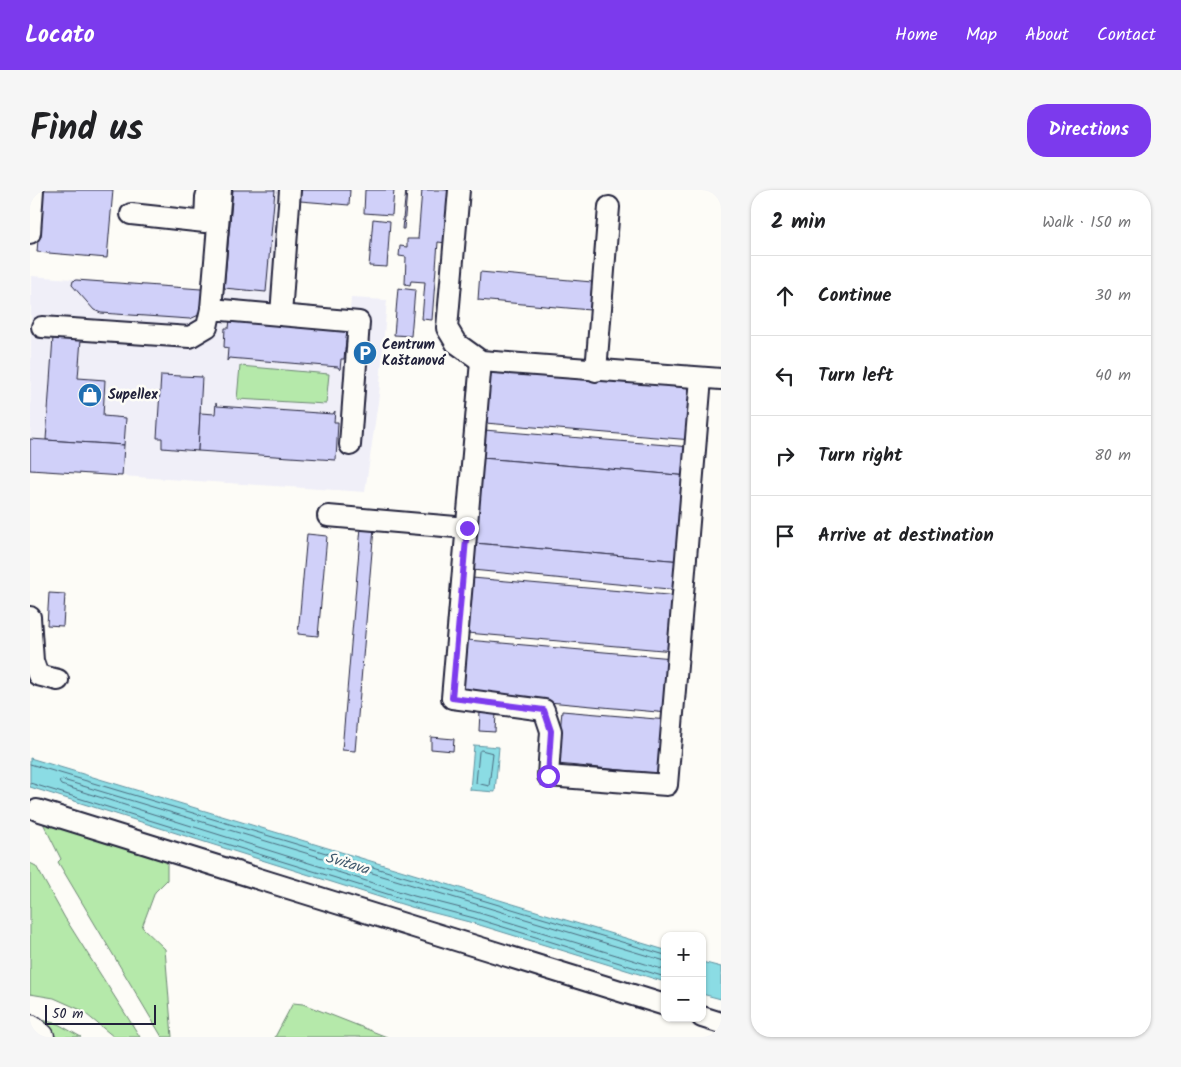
<!DOCTYPE html>
<html lang="en">
<head>
<meta charset="utf-8">
<style>
	:root { --surface:#fff; --page:#f6f6f6; --text:#202124; --muted:#757577; --line:#e0e0e0; --accent:#7c3aed }
	body { margin:0; font-family:Kalam,sans-serif; background:var(--page); color:var(--text) }
	.controls { position:absolute; right:15px; bottom:15px; display:grid; overflow:hidden; border-radius:10px; box-shadow:0 1px 4px #0004 }
	.controls button { width:45px; height:45px; display:grid; place-items:center; padding:0; border:0; border-bottom:1px solid var(--line); background:var(--surface); color:var(--text); font:25px sans-serif }
	.scale { position:absolute; left:15px; bottom:12px; width:111px; box-sizing:border-box; padding-left:5px; border:2px solid #22223b; border-top:0; font-size:14px; line-height:18px; white-space:nowrap; color:#22223b; -webkit-text-stroke:4px #fdfcf7; paint-order:stroke }
	.stop { position:absolute; width:15px; height:15px; margin:-11px; border:4px solid #7c3aed; border-radius:50%; background:#fff }
	.stop.end { background:#7c3aed; border-color:#fff; box-shadow:0 1px 5px #0008 }
	.list { margin:0; padding:0; list-style:none }
	h2 { display:flex; justify-content:space-between; align-items:center; height:65px; margin:0; padding:0 20px; font-size:21px }
	h2 small { font-size:16px; font-weight:400; color:var(--muted) }
	.list li { display:grid; grid-template-columns:32px 1fr auto; gap:15px; align-items:center; box-sizing:border-box; height:80px; padding:0 20px; border-top:1px solid var(--line) }
	.list b { display:block; font-size:19px; white-space:nowrap }
	.list em { font-size:16px; font-style:normal; color:var(--muted) }
	.icon { flex:none; width:28px; height:28px; fill:none; stroke:currentColor; stroke-width:2; stroke-linecap:round; stroke-linejoin:round }
	.map { position:relative; flex:none; width:691px; height:847px; overflow:hidden; border-radius:20px }
	header { display:flex; align-items:center; gap:30px; box-sizing:border-box; height:70px; padding:0 25px; background:var(--accent); color:#fff }
	header strong { font-size:24px }
	nav { display:flex; gap:28px; margin-inline-start:auto; font-size:18px }
	.intro { display:flex; align-items:center; justify-content:space-between; box-sizing:border-box; height:120px; padding:0 30px }
	h1 { margin:0; font-size:35px }
	.button { padding:12px 22px; border-radius:20px; background:var(--accent); color:#fff; font-size:18px; font-weight:700 }
	main { display:flex; gap:30px; padding:0 30px }
	aside { flex:1; background:var(--surface); border-radius:20px; box-shadow:0 1px 4px #0004 }
	.map>svg:first-child { display:block }
</style>
</head>
<body>
<header>
<strong>Locato</strong>
<nav><a>Home</a><a>Map</a><a>About</a><a>Contact</a></nav>
</header>
<div class="intro"><h1>Find us</h1><a class="button">Directions</a></div>
<main>
<div class="map">
<svg width="691" height="847" viewBox="0 0 691 847">
	<rect width="100%" height="100%" fill="#fdfcf7"/>
	<filter id="ink" filterUnits="userSpaceOnUse"><feTurbulence type="fractalNoise" baseFrequency=".02" numOctaves="2"/><feDisplacementMap in="SourceGraphic" scale="10" xChannelSelector="R" yChannelSelector="G"/><feConvolveMatrix kernelMatrix="1 2 1 2 8 2 1 2 1" color-interpolation-filters="sRGB"/></filter>
	<g filter="url(#ink)">
		<path fill="#f0eff8" d="M186 0H271L261 117 320 120 321 108 357 110 349 205 335 302 0 280 1 86 178 99Z"/>
		<g fill="#b5e9aa" stroke="#6c8672">
			<path d="M210 176 299 184 296 214 207 209Z"/>
			<path d="M9 625 137 666V690L125 702 112 737 135 759 142 847H132L28 672 31 669Z"/>
			<path d="M0 673 6 676 35 728 110 847H84L51 820 24 808 0 804Z"/>
			<path d="M263 813 273 814 357 847H245Z"/>
			<path d="M0 827 28 834 51 847H0Z"/>
		</g>
		<g fill="#8bdce4" stroke="#6192a0">
			<path d="M444 555 469 557 465 602 440 600Z"/>
			<path d="M0 568 635 760V792L443 733 381 717 0 597Z"/>
			<path d="M672 772 691 777V809L672 804Z"/>
		</g>
		<g fill="none" stroke-linecap="round" stroke-linejoin="round">
			<g stroke="#4c6c7f" stroke-width="1">
				<path d="M451 560 463 563 459 596 446 593 449 562Z"/>
				<path d="M0 574 635 765"/>
				<path d="M0 593 383 712 444 728 635 787"/>
				<path d="M635 771 33 590 29 592 31 595 384 706 446 722 635 780"/>
			</g>
		</g>
		<g fill="#d0d0f9" stroke="#22223b">
			<path d="M12 0H83L77 68 7 62Z"/>
			<path d="M203 0H245L236 102 194 98Z"/>
			<path d="M271 0H320L319 15 270 11Z"/>
			<path d="M335 0H364L362 25 334 23Z"/>
			<path d="M376 0H377L374 39H372Z"/>
			<path d="M392 0H421L416 53 408 52 402 130 392 129 395 92 381 91 380 95 375 94 376 67 369 66 370 56 377 57V49H388Z"/>
			<path d="M343 29 360 31 357 77 339 76Z"/>
			<path d="M450 82 562 92 560 120 448 110Z"/>
			<path d="M46 90 171 99 174 103 171 124 160 129 71 123 64 120 42 95 43 91Z"/>
			<path d="M368 98 385 100 381 146 364 145Z"/>
			<path d="M200 130 317 141 314 169H311L310 180 308 177 199 168 197 171 198 158 194 157 195 138H199Z"/>
			<path d="M23 147 51 149 48 188 75 190 73 226 96 228 94 255 16 250Z"/>
			<path d="M460 177 667 195 662 250 455 233Z"/>
			<path d="M131 185 172 187 168 261 132 258V248H127Z"/>
			<path d="M186 213 187 216 303 224 305 221 304 232H308L306 270 168 261 170 223 185 224Z"/>
			<path d="M454 240 661 257 659 286 452 268Z"/>
			<path d="M0 249 94 255 92 286 0 280Z"/>
			<path d="M452 268 659 286 652 371 444 353Z"/>
			<path d="M331 337 344 338 325 561 312 560Z"/>
			<path d="M277 344 297 346 288 446 268 444Z"/>
			<path d="M444 353 652 371 649 400 442 380Z"/>
			<path d="M442 388 649 406 644 461 437 443Z"/>
			<path d="M19 403 35 404 33 436 17 435Z"/>
			<path d="M437 450 643 468 638 523 432 504Z"/>
			<path d="M532 521 638 530 633 584 527 574Z"/>
			<path d="M450 522 466 523 465 542 449 541Z"/>
			<path d="M401 547 424 549 423 561 401 559Z"/>
		</g>
		<g fill="none" stroke-linecap="round" stroke-linejoin="round">
			<g stroke="#22223b" stroke-width="24">
				<g id="minor">
					<path d="M429 0 417 138 426 153 451 171 691 189"/>
					<path d="M101 24 175 32 176 7"/>
					<path d="M0 43 3 0"/>
					<path d="M181 119 191 0"/>
					<path d="M251 125 260 0"/>
					<path d="M12 137 160 147 177 137 181 119 329 132 320 255"/>
					<path d="M451 171 422 508 514 520 521 541 518 586 637 595 671 188"/>
					<path d="M566 181 579 17"/>
					<path d="M298 326 437 338"/>
					<path d="M0 427 3 471 8 485 28 490"/>
					<path d="M7 620 635 815"/>
					<path d="M672 827 691 833"/>
				</g>
			</g>
			<g stroke="#22223b" stroke-width="31">
				<path id="highway" d="M0 839 10 847"/>
			</g>
			<use href="#minor" stroke="#fdfcf7" stroke-width="20"/>
			<use href="#highway" stroke="#fdfcf7" stroke-width="28"/>
		</g>
	</g>
	<g fill="none" stroke-linecap="round" stroke-linejoin="round" filter="url(#ink)">
		<path stroke="#7c3aed" stroke-width="6" d="M437 338 422 508 514 520 521 541 518 586"/>
	</g>
	<defs>
		<g id="parking-disc" transform="scale(1.25)"><circle r="9.5" fill="#1f6fb2" stroke="#fdfcf7"/><path d="M-3.5-5.5H1a3.5 3.5 0 0 1 0 7H-1V5.5H-3.5ZM-1-3.4V-.6H.8a1.4 1.4 0 0 0 0-2.8Z" fill="#fff"/></g>
		<g id="shop-disc" transform="scale(1.25)"><circle r="9.5" fill="#1f6fb2" stroke="#fdfcf7"/><path d="M-5-2.5h2.3a2.7 3.5 0 0 1 5.4 0H5L5.5 6h-11ZM-1.5-2.5h3a1.5 2.3 0 0 0-3 0Z" fill="#fff"/></g>
	</defs>
	<g fill-rule="evenodd">
		<use href="#parking-disc" x="335" y="163"/>
		<use href="#shop-disc" x="60" y="205"/>
	</g>
	<g text-anchor="middle" dominant-baseline="central" stroke-width="5" stroke-linejoin="round" paint-order="stroke">
		<g font-size="14" font-weight="bold" fill="#22223b" stroke="#fdfcf7" text-anchor="start">
			<text x="352" y="155">Centrum<tspan x="352" dy="16">Kaštanová</tspan></text>
			<text x="78" y="205">Supellex</text>
		</g>
		<g font-size="15" font-style="italic" fill="#425a6e" stroke="#fdfcf7">
			<text transform="translate(317 674) rotate(17)">Svitava</text>
		</g>
	</g>
</svg>
<div class="controls">
<button>+</button>
<button>−</button>
</div>
<div class="scale">50 m</div>
<div class="stop" style="left:518px;top:586px"></div>
<div class="stop end" style="left:437px;top:338px"></div>
</div>
<aside>
<h2>2 min<small>Walk · 150 m</small></h2>
<ul class="list">
<li><svg class="icon" aria-label="ahead" viewBox="0 0 24 24"><path d="M12 20V5M6 11l6-6 6 6"/></svg><div><b>Continue</b></div><em>30 m</em></li>
<li><svg class="icon" aria-label="left" viewBox="0 0 24 24"><path d="M17 20v-9H6M10 6l-5 5 5 5"/></svg><div><b>Turn left</b></div><em>40 m</em></li>
<li><svg class="icon" aria-label="right" viewBox="0 0 24 24"><path d="M7 20v-9h11M14 6l5 5-5 5"/></svg><div><b>Turn right</b></div><em>80 m</em></li>
<li><svg class="icon" aria-label="arrive" viewBox="0 0 24 24"><path d="M6 21V4h12l-3 4 3 4H6"/></svg><div><b>Arrive at destination</b></div></li>
</ul>
</aside>
</main>
</body>
</html>
